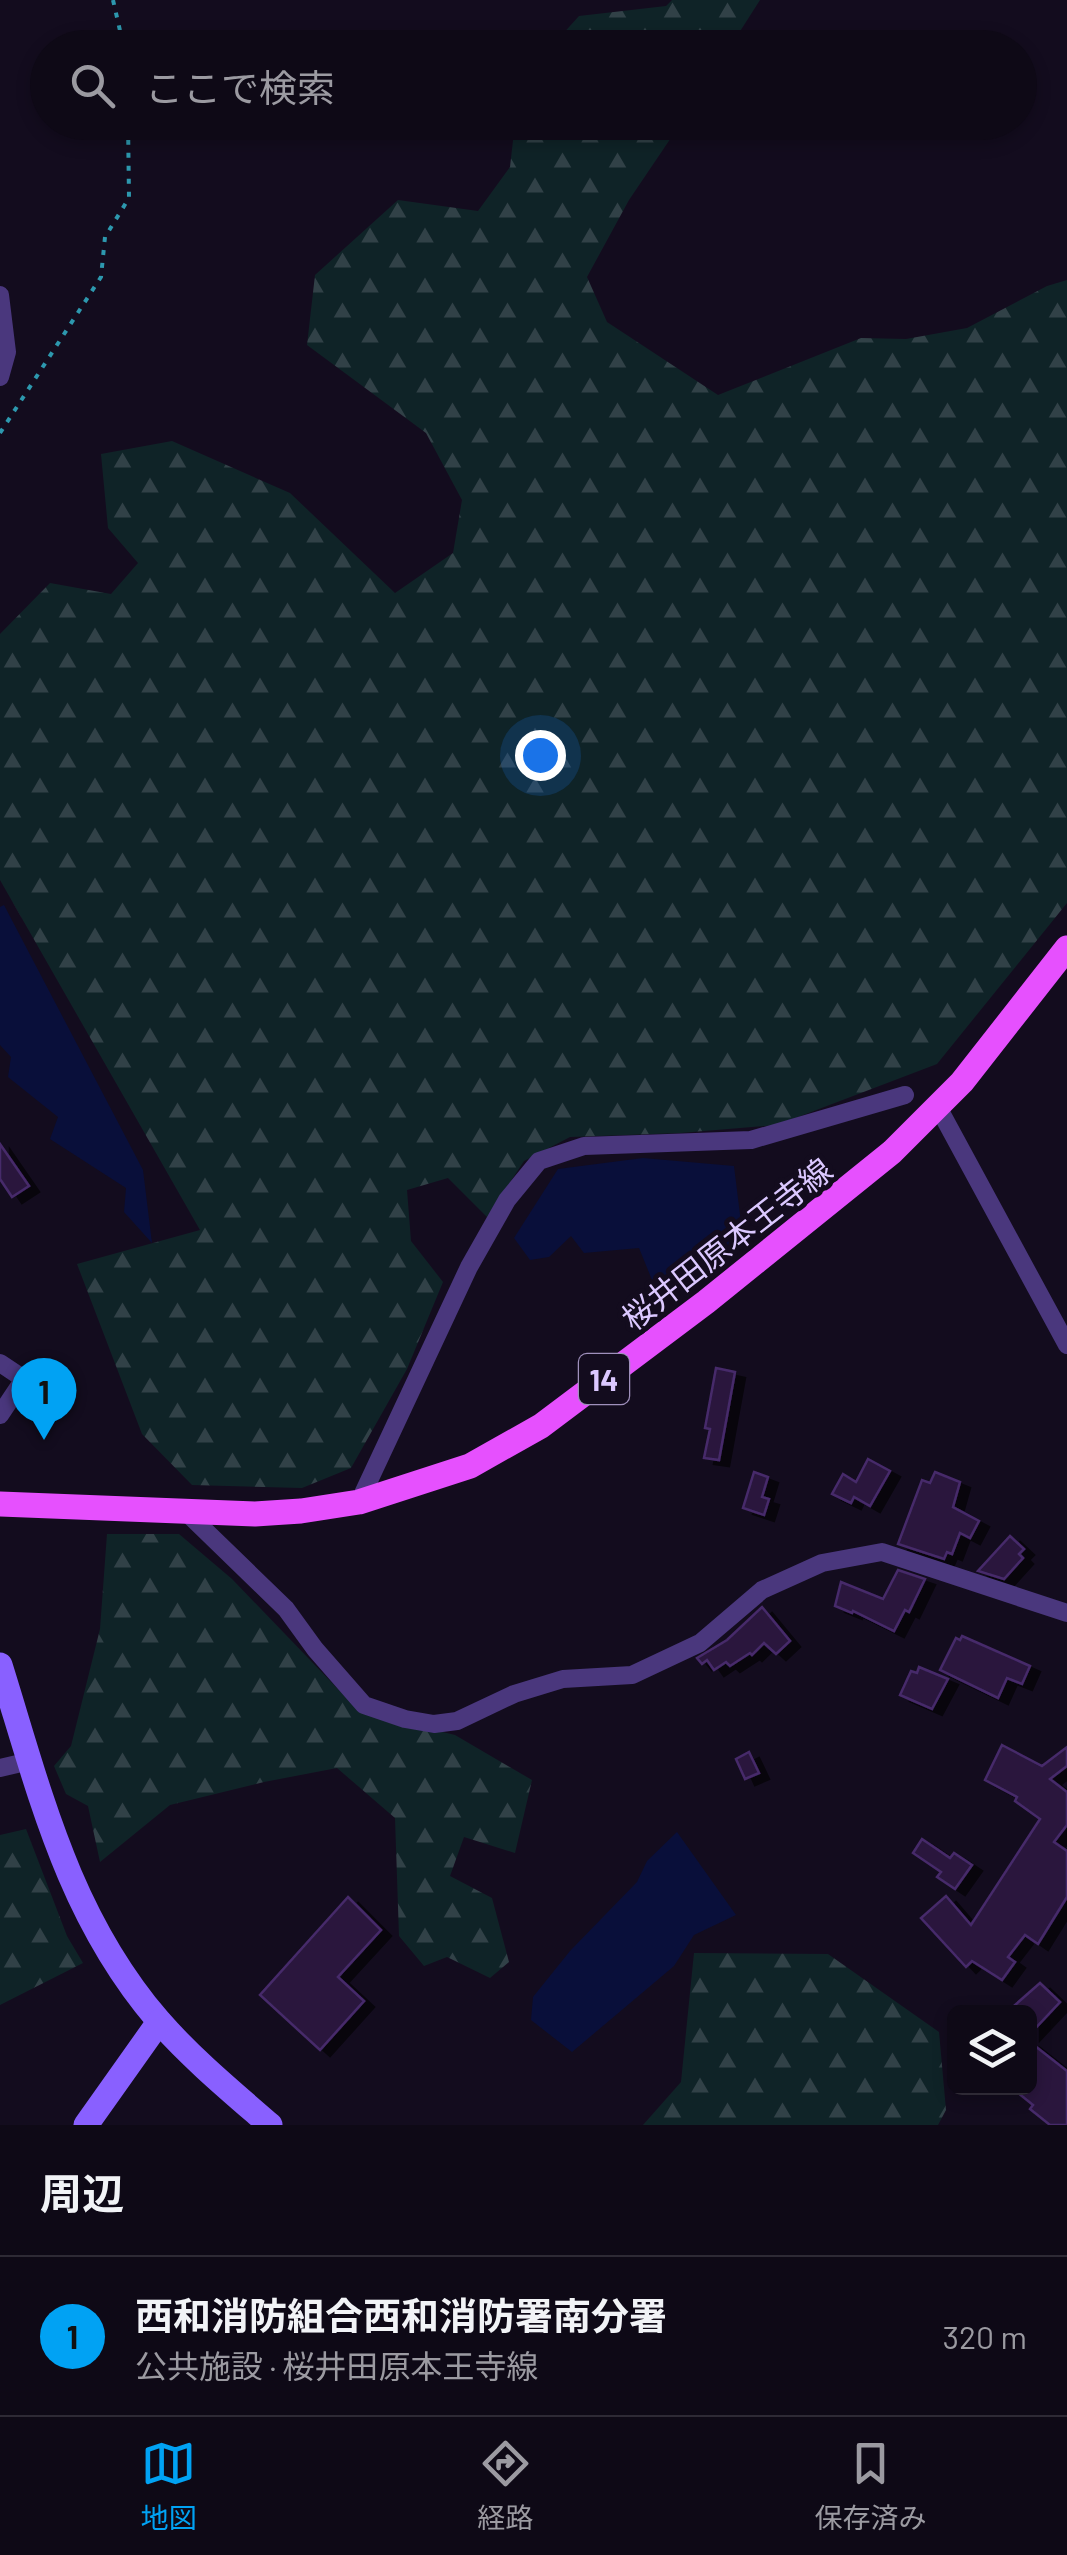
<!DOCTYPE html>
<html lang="ja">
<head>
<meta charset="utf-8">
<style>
	:root { --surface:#0e0916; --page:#17121f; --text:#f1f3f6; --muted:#9b9aa1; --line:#2e2a35; --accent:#01a2f3 }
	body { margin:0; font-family:Barlow,"Noto Sans JP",sans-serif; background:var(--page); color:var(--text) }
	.controls { position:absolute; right:30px; bottom:30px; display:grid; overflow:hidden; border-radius:15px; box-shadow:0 5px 15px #0003 }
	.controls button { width:90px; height:90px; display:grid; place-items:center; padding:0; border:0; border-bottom:2px solid var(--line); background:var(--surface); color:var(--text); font:50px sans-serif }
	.you { position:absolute; left:540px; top:755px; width:35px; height:35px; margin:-25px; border:8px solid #fff; border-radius:50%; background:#1a73e8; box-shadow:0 0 0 15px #1a73e833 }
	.badge { display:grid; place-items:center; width:65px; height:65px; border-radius:50%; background:var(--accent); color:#111; font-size:32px; font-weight:700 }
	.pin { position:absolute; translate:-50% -82px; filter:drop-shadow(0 2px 5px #0008) }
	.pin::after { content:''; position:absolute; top:52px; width:35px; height:30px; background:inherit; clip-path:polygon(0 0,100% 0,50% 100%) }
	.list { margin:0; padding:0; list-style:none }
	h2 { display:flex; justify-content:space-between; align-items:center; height:130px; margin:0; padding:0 40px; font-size:42px }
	h2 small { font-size:32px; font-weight:400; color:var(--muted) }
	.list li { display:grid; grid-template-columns:65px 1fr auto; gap:30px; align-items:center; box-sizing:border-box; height:160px; padding:0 40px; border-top:2px solid var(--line) }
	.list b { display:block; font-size:38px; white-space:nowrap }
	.list p { margin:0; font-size:32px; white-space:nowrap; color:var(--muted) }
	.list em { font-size:32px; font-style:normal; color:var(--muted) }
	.icon { flex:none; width:55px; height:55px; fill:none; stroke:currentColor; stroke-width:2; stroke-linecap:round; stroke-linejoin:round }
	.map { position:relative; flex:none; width:1067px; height:2125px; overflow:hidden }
	.search { position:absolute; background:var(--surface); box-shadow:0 5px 15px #0003; left:30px; right:30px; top:30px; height:110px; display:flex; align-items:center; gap:25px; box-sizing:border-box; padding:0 35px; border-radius:55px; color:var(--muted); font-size:38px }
	.sheet { height:290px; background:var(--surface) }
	nav { display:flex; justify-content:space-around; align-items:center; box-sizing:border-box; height:140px; border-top:2px solid var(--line); background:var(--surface); font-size:28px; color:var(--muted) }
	nav a { display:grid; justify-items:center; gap:5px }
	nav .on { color:var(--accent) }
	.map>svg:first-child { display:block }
</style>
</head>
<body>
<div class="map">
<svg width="1067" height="2125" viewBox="0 0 1067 2125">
	<defs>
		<pattern id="forest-firs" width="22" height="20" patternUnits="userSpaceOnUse" patternTransform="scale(2.5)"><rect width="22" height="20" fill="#0f2327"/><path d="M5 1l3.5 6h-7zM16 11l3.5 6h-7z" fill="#314147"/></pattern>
		<filter id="shadow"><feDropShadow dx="10" dy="6" stdDeviation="0" flood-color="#0009"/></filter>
	</defs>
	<rect width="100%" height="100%" fill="#130c1e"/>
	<g fill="url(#forest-firs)">
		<path d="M672 0H760L730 47H551L579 16 666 6Z"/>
		<path d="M515 123H681L629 200 587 277 607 322 718 395 861 338 906 339 967 328 1047 286 1067 280V903L937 1064 777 1125 680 1133 570 1137 524 1161 487 1217 448 1178 407 1190 411 1241 443 1282 407 1369 351 1468 302 1488 192 1485 142 1434 77 1264 200 1230 0 880V634L50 583 111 594 138 563 108 528 101 454 172 441 290 493 395 593 453 553 462 500 426 433 307 345 315 275 398 200 478 211 510 167Z"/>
		<path d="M107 1534H179L232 1579 360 1712 455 1735 532 1780 515 1853 464 1837 450 1876 492 1898 509 1962 490 1978 447 1957 424 1966 399 1936 395 1818 337 1768 264 1782 170 1805 100 1862 88 1806 66 1794 54 1766 71 1746 100 1629Z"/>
		<path d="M26 1829 67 1936 83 1963 0 2005V1835Z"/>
		<path d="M694 1953 828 1954 939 2032 946 2110 938 2125H643L681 2082Z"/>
	</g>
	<g fill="#090f3a">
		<path d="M4 905 143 1170 152 1243 124 1212 126 1188 50 1139 58 1117 8 1077 11 1057 0 1045V907Z"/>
		<path d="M643 1158 734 1166 743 1239 661 1302 639 1248 584 1253 571 1236 549 1257 530 1260 514 1238 558 1169Z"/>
		<path d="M677 1832 736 1915 694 1935 674 1966 572 2052 531 2020 533 1997 570 1951 637 1882 647 1861Z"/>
	</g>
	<g fill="#29183e" stroke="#462a6a" stroke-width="2.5" filter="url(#shadow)">
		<path d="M0 1144 29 1186 12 1197 0 1179Z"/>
		<path d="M716 1368 735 1372 719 1460 704 1458 710 1429 705 1428Z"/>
		<path d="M868 1459 890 1471 870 1506 854 1497 851 1503 832 1494 843 1474 856 1482Z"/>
		<path d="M754 1472 768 1477 762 1497 769 1499 764 1515 743 1508Z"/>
		<path d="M935 1472 960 1482 953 1507 979 1521 970 1538 960 1533 952 1554 947 1552 944 1559 898 1544 922 1480 930 1483Z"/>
		<path d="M1010 1536 1024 1549 1019 1554 1023 1558 1004 1579 978 1571Z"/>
		<path d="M898 1570 925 1579 909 1612 905 1610 894 1631 853 1611 852 1613 835 1606 841 1582 883 1599Z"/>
		<path d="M762 1607 790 1641 776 1654 764 1643 752 1655 750 1653 730 1666 726 1662 714 1670 707 1660 702 1664 697 1658 727 1640Z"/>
		<path d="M962 1636 1030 1666 1022 1684 1007 1678 998 1698 940 1670 956 1638 960 1640Z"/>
		<path d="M919 1667 948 1679 932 1709 900 1695 911 1671 917 1673Z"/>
		<path d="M1002 1745 1042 1766 1067 1747V1766L1050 1779 1067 1792V1825L1054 1842 1067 1851V1897L1038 1944 1025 1935 1008 1957 1015 1962 1002 1980 972 1961 966 1967 921 1918 946 1896 971 1925 1040 1819 1015 1801 1017 1797 985 1780Z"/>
		<path d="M749 1752 759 1773 745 1779 736 1759Z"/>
		<path d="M922 1839 950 1858 954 1853 972 1865 955 1889 937 1877 941 1872 913 1853Z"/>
		<path d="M348 1897 381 1930 338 1977 364 2001 320 2050 260 1995Z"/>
		<path d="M1040 1983 1060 2002 1030 2034V2012H1007Z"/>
		<path d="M1030 2042 1067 2071V2125H1050L1030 2109 1033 2105 1012 2088H1030Z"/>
	</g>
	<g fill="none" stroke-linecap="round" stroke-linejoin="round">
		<g stroke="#2d98ae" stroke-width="4" stroke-dasharray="5 8" stroke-linecap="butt">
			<path d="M113 0 124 48"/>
			<path d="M0 433 101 277 105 237 129 198 128 122"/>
		</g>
		<g stroke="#4a377d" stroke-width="18">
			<path d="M0 295 7 352 0 377"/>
			<path d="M938 1107 1067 1345"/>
			<path d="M0 1363 24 1379 0 1415"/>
			<path d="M359 1502 469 1267 507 1200 539 1161 584 1146 751 1140 905 1095"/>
			<path d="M185 1511 286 1609 315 1649 364 1705 405 1719 434 1724 457 1721 514 1694 563 1679 632 1675 700 1643 762 1590 822 1563 882 1552 1067 1613"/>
			<path d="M0 1768 30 1761"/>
		</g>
		<g stroke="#8960ff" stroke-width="25">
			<path d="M0 1665C40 1793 68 1915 158 2020 191 2058 232 2092 270 2125"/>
			<path d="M86 2125 159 2022"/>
		</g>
		<path stroke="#e650fe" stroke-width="25" d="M0 1504 255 1514 301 1511 359 1502 470 1466 541 1426 706 1302 892 1152 962 1082 1067 948"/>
	</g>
	<g text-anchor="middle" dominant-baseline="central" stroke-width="10" stroke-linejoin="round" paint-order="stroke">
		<rect fill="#130c1e" stroke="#9f90bc" stroke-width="2.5" x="579" y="1354" width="50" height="50" rx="8"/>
		<g font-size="30" font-weight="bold" fill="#dbc8ff">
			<text x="604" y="1379">14</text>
		</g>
		<g font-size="32" fill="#dbc8ff" stroke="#130c1e">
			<text transform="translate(726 1243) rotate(-38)">桜井田原本王寺線</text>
		</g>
	</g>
</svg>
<div class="controls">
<button><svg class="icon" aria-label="layers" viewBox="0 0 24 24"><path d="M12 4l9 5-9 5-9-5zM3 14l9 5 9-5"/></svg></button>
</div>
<div class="you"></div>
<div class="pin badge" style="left:44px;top:1440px">1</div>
<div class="search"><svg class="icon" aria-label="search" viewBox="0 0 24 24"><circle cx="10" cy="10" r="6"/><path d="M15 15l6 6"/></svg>ここで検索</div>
</div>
<section class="sheet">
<h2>周辺<small></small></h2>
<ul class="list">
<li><span class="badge">1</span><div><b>西和消防組合西和消防署南分署</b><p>公共施設 · 桜井田原本王寺線</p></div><em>320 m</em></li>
</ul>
</section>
<nav>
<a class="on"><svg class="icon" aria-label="map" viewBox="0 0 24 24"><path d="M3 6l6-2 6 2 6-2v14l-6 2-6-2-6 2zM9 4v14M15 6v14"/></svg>地図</a>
<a><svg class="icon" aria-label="directions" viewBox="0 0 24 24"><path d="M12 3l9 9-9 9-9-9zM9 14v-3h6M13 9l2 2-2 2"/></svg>経路</a>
<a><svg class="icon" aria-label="saved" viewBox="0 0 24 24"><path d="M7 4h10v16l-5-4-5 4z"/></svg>保存済み</a>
</nav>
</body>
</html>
